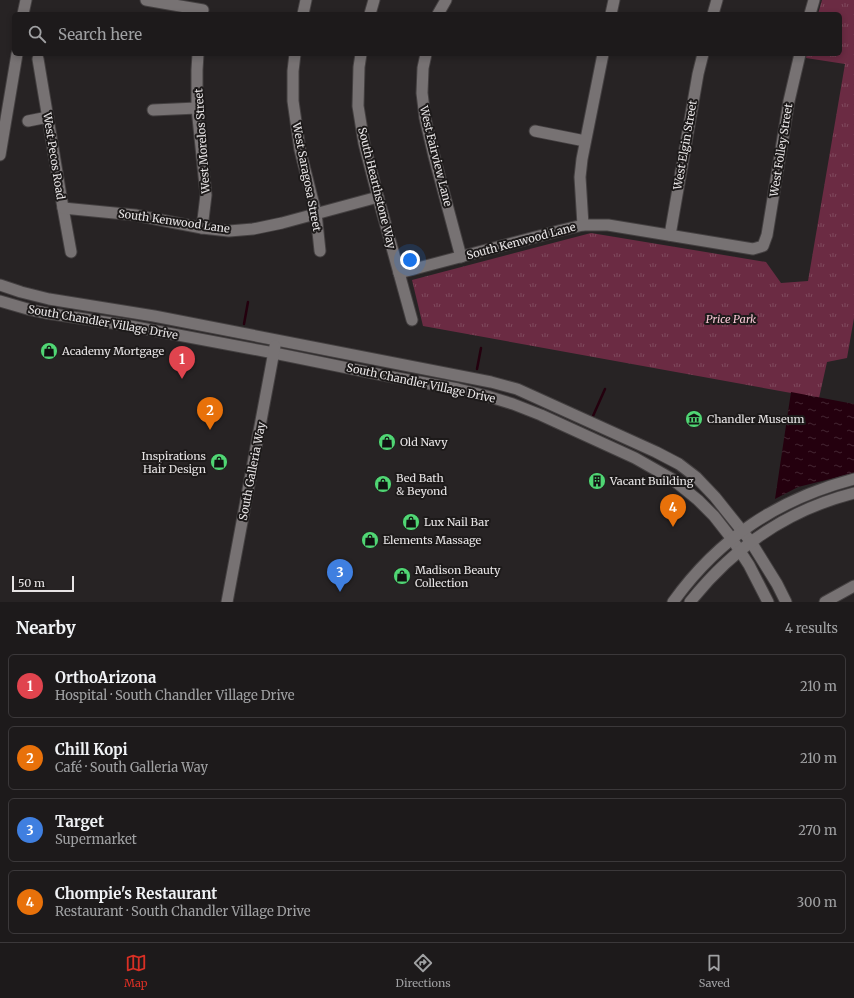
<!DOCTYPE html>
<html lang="en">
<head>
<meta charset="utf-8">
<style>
	:root { --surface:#1d1a1b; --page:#252324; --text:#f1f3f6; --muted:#a0a1a3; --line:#3b383a; --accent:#d93025 }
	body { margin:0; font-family:Merriweather,serif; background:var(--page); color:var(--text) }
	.scale { position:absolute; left:12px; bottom:10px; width:62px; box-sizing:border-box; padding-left:4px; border:2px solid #e7e4e5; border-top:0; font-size:11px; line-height:14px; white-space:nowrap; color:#e7e4e5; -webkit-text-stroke:3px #1d1a1a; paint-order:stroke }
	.you { position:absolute; left:410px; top:260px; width:14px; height:14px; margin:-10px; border:3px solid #fff; border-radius:50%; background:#1a73e8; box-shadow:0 0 0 6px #1a73e833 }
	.badge { display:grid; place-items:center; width:26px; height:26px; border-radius:50%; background:var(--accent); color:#fff; font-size:13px; font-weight:700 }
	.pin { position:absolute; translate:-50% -33px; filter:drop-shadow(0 1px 2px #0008) }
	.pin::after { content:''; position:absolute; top:21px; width:14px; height:12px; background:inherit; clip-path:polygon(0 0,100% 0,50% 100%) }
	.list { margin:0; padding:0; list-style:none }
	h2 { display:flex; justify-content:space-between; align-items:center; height:52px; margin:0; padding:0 16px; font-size:17px }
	h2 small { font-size:13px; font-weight:400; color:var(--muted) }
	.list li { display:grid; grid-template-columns:26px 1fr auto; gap:12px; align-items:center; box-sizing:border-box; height:64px; margin:0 8px 8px; padding:0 8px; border:1px solid var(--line); border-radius:6px }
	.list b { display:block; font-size:15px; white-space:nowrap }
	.list p { margin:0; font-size:13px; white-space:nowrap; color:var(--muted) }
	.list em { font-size:13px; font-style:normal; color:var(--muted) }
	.icon { flex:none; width:22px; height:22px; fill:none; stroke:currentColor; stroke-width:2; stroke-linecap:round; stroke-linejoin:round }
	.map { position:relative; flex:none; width:854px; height:602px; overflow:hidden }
	.search { position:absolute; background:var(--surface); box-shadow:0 2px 6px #0003; left:12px; right:12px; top:12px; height:44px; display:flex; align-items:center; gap:10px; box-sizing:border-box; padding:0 14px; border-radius:6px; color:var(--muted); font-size:15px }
	.sheet { height:340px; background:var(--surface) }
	nav { display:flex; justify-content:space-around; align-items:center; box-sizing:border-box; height:56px; border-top:1px solid var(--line); background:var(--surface); font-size:11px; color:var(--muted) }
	nav a { display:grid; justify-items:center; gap:2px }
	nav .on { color:var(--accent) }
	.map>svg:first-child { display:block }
</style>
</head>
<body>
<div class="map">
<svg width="854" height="602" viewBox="0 0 854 602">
	<defs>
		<pattern id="park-tufts" width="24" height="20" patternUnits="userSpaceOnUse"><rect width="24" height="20" fill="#6b2b43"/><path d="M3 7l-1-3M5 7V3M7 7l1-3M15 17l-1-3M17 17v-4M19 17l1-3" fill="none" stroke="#804a5e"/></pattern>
		<pattern id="water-ripples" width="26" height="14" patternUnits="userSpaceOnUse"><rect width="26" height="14" fill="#24000e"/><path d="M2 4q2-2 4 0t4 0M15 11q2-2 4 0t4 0" fill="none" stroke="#442531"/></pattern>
	</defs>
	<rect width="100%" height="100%" fill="#272324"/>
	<path fill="url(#park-tufts)" d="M822 0H854V318L847 358 827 362 819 398 423 326 412 280 591 233 766 262 781 283 808 281 845 64 806 58 807 54H840V14H818Z"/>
	<path fill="url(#water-ripples)" d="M791 392 854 404V473L798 487 775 499Z"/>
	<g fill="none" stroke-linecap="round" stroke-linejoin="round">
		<g stroke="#24000e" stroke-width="2.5">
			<path d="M244 324 248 302"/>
			<path d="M477 369 481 348"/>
			<path d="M593 416 605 389"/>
		</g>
		<g stroke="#444041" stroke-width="13">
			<g id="minor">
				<path d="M146 0 203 10"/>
				<path d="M23 14 26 0"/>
				<path d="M303 14 306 0"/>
				<path d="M370 14 374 0"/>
				<path d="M438 14 446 0"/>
				<path d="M611 14 614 0"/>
				<path d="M713 14 717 0"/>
				<path d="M810 14 814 0"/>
				<path d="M198 54 197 70V108L206 195 202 228"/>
				<path d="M295 54 293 71V101L300 150 316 213 320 251"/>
				<path d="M361 54 359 67 358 106 364 143 378 197 412 320"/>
				<path d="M426 54 423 68 422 93 425 118 434 156 461 257"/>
				<path d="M38 59 63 208 71 252"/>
				<path d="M153 110 197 108"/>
				<path d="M28 121 48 117"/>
				<path d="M535 131 585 141"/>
				<path d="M0 155 17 54"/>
				<path d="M63 208 135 215 202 228 229 231 253 229 282 223 378 197"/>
				<path d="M583 225 580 177 582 159 603 54"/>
				<path d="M670 235 698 74 703 54"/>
				<path d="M399 273 562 230 583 225H608L753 249 763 246 767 235 789 101 800 54"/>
				<path d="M0 285 21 292 49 299 154 316 491 382 517 389 656 452 679 464 696 477 715 497 751 542 777 584 786 602"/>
				<path d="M0 301 31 310 46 313 125 325 274 353 387 376 458 389 487 396 513 404 541 415 635 458 672 479 698 500 714 516 732 539 749 565 768 602"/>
				<path d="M227 602 275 346"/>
				<path d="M673 602C719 538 778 499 854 479"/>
				<path d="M690 602C732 549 787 510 854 493"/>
				<path d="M825 602 854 586"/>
			</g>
		</g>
		<use href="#minor" stroke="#777273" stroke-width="11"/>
	</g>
	<defs>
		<g id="shop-disc" transform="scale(0.9)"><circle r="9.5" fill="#50d674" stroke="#1d1a1a"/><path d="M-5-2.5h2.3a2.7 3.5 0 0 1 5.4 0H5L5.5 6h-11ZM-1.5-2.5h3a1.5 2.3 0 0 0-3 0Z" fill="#111"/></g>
		<g id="museum-disc" transform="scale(0.9)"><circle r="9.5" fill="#50d674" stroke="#1d1a1a"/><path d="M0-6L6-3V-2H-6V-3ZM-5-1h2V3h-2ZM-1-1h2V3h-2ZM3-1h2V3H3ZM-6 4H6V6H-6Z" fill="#111"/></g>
		<g id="building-disc" transform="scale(0.9)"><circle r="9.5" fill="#50d674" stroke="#1d1a1a"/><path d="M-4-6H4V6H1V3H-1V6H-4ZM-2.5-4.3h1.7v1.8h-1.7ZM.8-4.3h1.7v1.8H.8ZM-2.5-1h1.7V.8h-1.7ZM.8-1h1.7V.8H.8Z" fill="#111"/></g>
	</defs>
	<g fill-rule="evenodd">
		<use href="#shop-disc" x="49" y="351"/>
		<use href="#museum-disc" x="694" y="419"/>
		<use href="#shop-disc" x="387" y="442"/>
		<use href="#shop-disc" x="219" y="462"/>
		<use href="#building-disc" x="597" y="481"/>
		<use href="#shop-disc" x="383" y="484"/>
		<use href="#shop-disc" x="411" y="522"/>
		<use href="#shop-disc" x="370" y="540"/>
		<use href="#shop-disc" x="402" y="576"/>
	</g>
	<g text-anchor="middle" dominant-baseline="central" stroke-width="4" stroke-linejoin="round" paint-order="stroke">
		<g font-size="11" fill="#e7e4e5" stroke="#1d1a1a">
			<text transform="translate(202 141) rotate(-94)">West Morelos Street</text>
			<text transform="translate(685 145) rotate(-80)">West Elgin Street</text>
			<text transform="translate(781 150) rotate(-81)">West Folley Street</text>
			<text transform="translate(54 156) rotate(81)">West Pecos Road</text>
			<text transform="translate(436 156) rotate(76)">West Fairview Lane</text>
			<text transform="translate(307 177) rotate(79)">West Saragosa Street</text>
			<text transform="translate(377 188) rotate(76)">South Hearthstone Way</text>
			<text transform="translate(174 221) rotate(8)">South Kenwood Lane</text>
			<text transform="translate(521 241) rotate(-15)">South Kenwood Lane</text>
			<text transform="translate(103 322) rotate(10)">South Chandler Village Drive</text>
			<text transform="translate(421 383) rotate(12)">South Chandler Village Drive</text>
			<text transform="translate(252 471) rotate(-79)">South Galleria Way</text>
		</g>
		<g font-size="11" font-style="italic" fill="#f9c8d6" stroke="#1d1a1a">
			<text x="731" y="319">Price Park</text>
		</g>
		<g font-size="11" fill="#e7e4e5" stroke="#1d1a1a" text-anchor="start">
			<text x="62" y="351">Academy Mortgage</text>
			<text x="707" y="419">Chandler Museum</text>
			<text x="400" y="442">Old Navy</text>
			<text x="206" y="456" text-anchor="end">Inspirations<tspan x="206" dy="13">Hair Design</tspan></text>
			<text x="396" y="478">Bed Bath<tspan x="396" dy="13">&amp; Beyond</tspan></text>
			<text x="610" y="481">Vacant Building</text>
			<text x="424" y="522">Lux Nail Bar</text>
			<text x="383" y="540">Elements Massage</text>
			<text x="415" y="570">Madison Beauty<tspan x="415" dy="13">Collection</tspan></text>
		</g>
	</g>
</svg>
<div class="scale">50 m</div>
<div class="you"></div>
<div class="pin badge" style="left:182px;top:379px;background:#e0444e">1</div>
<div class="pin badge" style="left:210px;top:430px;background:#e8710a">2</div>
<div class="pin badge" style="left:340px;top:592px;background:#3f7fe0">3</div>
<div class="pin badge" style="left:673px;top:527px;background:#e8710a">4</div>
<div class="search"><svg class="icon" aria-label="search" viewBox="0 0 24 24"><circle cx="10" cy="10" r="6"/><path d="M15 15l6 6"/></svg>Search here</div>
</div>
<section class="sheet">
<h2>Nearby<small>4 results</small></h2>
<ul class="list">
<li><span class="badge" style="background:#e0444e">1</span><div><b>OrthoArizona</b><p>Hospital · South Chandler Village Drive</p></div><em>210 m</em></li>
<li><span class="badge" style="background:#e8710a">2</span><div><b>Chill Kopi</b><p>Café · South Galleria Way</p></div><em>210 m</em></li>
<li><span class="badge" style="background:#3f7fe0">3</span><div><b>Target</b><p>Supermarket</p></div><em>270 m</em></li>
<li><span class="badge" style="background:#e8710a">4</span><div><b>Chompie's Restaurant</b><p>Restaurant · South Chandler Village Drive</p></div><em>300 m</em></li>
</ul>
</section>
<nav>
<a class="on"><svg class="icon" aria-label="map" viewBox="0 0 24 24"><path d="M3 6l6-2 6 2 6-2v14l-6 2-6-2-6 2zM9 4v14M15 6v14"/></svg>Map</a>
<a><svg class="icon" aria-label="directions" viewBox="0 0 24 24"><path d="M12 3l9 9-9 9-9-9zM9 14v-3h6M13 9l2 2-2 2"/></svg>Directions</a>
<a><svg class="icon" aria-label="saved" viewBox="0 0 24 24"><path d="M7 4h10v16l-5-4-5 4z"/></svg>Saved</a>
</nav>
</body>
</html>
